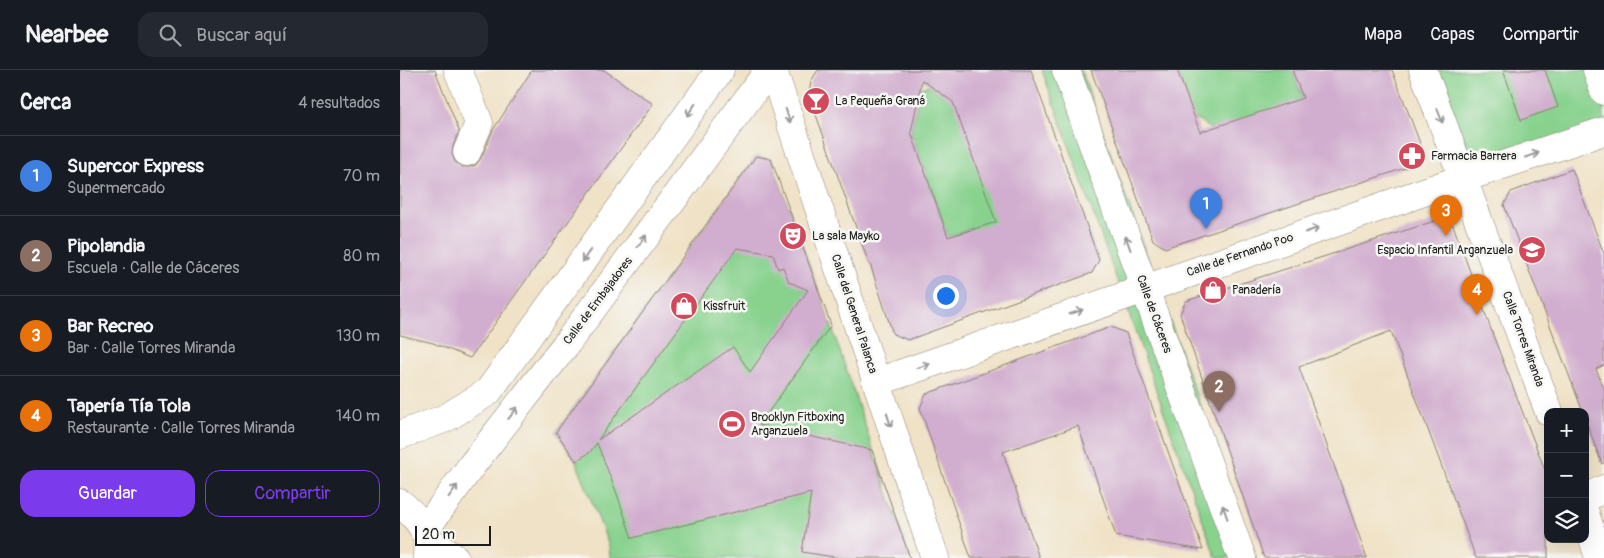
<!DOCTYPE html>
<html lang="es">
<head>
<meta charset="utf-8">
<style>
	:root { --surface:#171b24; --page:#242831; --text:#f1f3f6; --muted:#9ea1a6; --line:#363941; --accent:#7c3aed }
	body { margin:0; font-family:Pangolin,sans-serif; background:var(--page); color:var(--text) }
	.controls { position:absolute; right:15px; bottom:15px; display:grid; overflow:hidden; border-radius:10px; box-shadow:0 5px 20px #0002 }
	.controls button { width:45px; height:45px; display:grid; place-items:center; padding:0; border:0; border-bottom:1px solid var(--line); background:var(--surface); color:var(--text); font:25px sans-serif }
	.scale { position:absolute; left:15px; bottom:12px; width:76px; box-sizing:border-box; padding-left:5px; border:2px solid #1c1c1c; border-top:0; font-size:14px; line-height:18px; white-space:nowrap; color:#1c1c1c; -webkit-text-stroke:4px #f6f6f2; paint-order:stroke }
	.you { position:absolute; left:545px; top:225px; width:18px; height:18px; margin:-12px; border:4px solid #fff; border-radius:50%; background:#1a73e8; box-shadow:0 0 0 8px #1a73e833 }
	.badge { display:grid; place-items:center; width:32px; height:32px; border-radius:50%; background:var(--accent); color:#fff; font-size:16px; font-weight:700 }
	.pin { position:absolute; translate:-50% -41px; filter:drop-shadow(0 1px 2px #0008) }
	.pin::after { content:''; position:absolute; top:26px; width:18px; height:15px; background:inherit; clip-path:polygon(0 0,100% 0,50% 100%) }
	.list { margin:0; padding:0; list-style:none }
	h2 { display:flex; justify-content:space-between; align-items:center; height:65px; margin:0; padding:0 20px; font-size:21px }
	h2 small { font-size:16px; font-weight:400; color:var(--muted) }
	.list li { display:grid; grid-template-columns:32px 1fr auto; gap:15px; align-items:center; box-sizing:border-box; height:80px; padding:0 20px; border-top:1px solid var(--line) }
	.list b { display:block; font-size:19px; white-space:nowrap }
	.list p { margin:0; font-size:16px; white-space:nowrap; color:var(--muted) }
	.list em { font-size:16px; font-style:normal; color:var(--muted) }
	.actions { display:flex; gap:10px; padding:15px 20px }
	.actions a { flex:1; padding:11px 0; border:1px solid var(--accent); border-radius:15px; text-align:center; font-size:18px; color:var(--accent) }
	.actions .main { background:var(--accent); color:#fff }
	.icon { flex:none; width:28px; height:28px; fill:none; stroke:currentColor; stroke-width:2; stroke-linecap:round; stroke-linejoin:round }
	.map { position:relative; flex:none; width:1204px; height:488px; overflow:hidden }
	header { display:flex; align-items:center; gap:30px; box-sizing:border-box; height:70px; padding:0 25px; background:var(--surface); border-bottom:1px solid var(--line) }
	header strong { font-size:24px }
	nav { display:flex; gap:28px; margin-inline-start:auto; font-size:18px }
	.search { width:350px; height:45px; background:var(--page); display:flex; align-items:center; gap:12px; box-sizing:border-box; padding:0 18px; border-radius:15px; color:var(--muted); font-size:19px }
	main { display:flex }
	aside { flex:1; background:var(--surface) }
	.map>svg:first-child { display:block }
</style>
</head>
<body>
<header>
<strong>Nearbee</strong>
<div class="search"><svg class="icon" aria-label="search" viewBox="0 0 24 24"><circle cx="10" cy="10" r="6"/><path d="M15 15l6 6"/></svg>Buscar aquí</div>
<nav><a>Mapa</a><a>Capas</a><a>Compartir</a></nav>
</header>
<main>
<aside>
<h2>Cerca<small>4 resultados</small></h2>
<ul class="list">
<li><span class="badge" style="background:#3f7fe0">1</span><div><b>Supercor Express</b><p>Supermercado</p></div><em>70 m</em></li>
<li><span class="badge" style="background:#8d6e63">2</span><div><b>Pipolandia</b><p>Escuela · Calle de Cáceres</p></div><em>80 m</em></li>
<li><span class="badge" style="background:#e8710a">3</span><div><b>Bar Recreo</b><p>Bar · Calle Torres Miranda</p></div><em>130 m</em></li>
<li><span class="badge" style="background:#e8710a">4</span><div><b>Tapería Tía Tola</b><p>Restaurante · Calle Torres Miranda</p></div><em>140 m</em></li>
</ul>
<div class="actions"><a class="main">Guardar</a><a>Compartir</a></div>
</aside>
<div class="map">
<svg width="1204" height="488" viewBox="0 0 1204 488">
	<rect width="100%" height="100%" fill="#f6f6f2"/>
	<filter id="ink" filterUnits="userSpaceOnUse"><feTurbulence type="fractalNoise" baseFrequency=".02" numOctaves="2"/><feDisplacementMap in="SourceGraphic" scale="10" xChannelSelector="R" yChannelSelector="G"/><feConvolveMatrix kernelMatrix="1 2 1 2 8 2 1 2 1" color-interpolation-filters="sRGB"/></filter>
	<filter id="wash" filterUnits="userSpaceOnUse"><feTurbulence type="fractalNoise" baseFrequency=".0096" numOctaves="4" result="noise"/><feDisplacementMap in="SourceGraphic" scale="20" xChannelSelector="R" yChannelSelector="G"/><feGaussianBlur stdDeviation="1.12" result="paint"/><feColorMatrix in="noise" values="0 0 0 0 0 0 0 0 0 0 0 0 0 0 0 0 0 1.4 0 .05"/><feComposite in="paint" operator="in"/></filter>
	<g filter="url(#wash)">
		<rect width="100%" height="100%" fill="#f0e2c6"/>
		<g fill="#88d28e" stroke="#527755">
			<path d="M642 0H681L854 488H816Z"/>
			<path d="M777 0H892L904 32 814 61 794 48Z"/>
			<path d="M1023 0H1204V59L1064 108Z"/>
			<path d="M545 10 600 153 574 167 571 159 548 167 511 62 520 18Z"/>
			<path d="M356 86 371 89 431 255 510 488H210L209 476 176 391 156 362Z"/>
		</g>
		<g id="blocks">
			<g fill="#d1aecf" fill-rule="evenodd">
				<path d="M0 0H35L59 61 53 76 52 84 55 92 62 97H70L76 95 81 88 93 60 132 0H204L253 34 70 288 33 273 0 265Z"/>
				<path d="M418 0H631L699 190 692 203 508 270 493 264 470 194H469L409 25 411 11ZM522 10 553 32 596 152 548 167 511 62Z"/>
				<path d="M691 0H777L800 62 903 28 892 0H992L1023 81 1017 94 765 178 753 170Z"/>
				<path d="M1103 0H1145L1158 37 1121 50Z"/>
				<path d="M356 86 371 89 431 255 359 355 472 380 510 488H440L402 482 411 423 232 468 217 424 197 373 189 383 176 391 156 362ZM337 178 373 184 378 199 383 197 389 212 408 220 350 302 333 277 198 370Z"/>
				<path d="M1172 99 1204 184V295L1196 299 1204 318V393L1202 394 1185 349V342H1183L1104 135 1111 122Z"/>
				<path d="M1041 149 1053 155 1096 273 1148 408V488H1076L991 261 899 297 967 488H864L780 244 786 231Z"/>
				<path d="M711 257 726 263 803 480 716 466 678 356 603 382 639 488H571L520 338 526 324Z"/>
			</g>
		</g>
	</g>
	<g filter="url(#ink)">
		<use href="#blocks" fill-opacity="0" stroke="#867f71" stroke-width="1"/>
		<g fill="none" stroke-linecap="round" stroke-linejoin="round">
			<g stroke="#867f71" stroke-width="29">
				<g id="minor">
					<path d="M58 0 79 53 67 82"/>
					<path d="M373 0 535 488"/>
					<path d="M666 0 842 488"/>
					<path d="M1023 0 1149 342"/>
					<path d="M1197 0 1204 21"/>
					<path d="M477 312 1064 108 1204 61"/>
					<path d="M1185 428 1204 419"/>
					<path d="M1185 443 1199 488"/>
				</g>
			</g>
			<g stroke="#867f71" stroke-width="29">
				<g id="major">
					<path d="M0 365 46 348 88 322 320 0"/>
					<path d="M0 433C10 441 24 455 27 468 28 474 27 482 27 488"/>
					<path d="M24 461 72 395 167 273 369 0"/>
					<path d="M27 469 55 488"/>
				</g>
			</g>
			<use href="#minor" stroke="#fff" stroke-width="28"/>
			<use href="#major" stroke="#fff" stroke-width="28"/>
		</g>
		<defs><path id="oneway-shaft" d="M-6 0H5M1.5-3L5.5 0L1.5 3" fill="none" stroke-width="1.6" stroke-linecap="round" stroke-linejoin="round" transform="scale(1.25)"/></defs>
		<g stroke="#999">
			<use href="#oneway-shaft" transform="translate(291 40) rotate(126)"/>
			<use href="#oneway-shaft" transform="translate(388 46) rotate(72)"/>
			<use href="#oneway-shaft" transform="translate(1040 46) rotate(69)"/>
			<use href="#oneway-shaft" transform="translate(1132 85) rotate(-19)"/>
			<use href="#oneway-shaft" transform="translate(912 160) rotate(-19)"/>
			<use href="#oneway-shaft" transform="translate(242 171) rotate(-54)"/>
			<use href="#oneway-shaft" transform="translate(728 173) rotate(-110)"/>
			<use href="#oneway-shaft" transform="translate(186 186) rotate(126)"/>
			<use href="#oneway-shaft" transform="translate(676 242) rotate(-19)"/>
			<use href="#oneway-shaft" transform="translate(523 296) rotate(-19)"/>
			<use href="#oneway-shaft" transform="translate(113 343) rotate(-52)"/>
			<use href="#oneway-shaft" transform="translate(489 350) rotate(72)"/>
			<use href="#oneway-shaft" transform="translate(53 421) rotate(-54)"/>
			<use href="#oneway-shaft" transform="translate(825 442) rotate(-110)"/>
		</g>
	</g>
	<defs>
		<g id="bar-disc" transform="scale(1.4375)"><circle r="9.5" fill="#d1495b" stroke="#f6f6f2"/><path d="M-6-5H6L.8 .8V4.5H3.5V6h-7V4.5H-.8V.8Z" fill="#fff"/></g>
		<g id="pharmacy-disc" transform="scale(1.4375)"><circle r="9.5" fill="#d1495b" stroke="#f6f6f2"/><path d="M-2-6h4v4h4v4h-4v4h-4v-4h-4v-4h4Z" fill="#fff"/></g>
		<g id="theatre-disc" transform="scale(1.4375)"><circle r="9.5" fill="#d1495b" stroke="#f6f6f2"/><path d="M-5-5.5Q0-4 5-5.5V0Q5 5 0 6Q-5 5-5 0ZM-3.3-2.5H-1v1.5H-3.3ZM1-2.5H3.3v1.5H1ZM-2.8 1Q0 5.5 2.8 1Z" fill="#fff"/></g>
		<g id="school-disc" transform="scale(1.4375)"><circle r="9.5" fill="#d1495b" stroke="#f6f6f2"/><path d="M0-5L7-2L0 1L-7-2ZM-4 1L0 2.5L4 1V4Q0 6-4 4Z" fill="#fff"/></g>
		<g id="shop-disc" transform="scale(1.4375)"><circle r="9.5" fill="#d1495b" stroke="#f6f6f2"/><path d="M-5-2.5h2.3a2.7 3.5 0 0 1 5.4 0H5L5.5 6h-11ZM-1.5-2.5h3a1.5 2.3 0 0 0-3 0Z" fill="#fff"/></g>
		<g id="stadium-disc" transform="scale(1.4375)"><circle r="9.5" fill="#d1495b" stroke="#f6f6f2"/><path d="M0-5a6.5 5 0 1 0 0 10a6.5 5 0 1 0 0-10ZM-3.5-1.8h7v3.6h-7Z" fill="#fff"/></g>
	</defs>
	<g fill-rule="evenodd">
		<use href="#bar-disc" x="416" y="31"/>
		<use href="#pharmacy-disc" x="1012" y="86"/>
		<use href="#theatre-disc" x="393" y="166"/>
		<use href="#school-disc" x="1132" y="180"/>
		<use href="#shop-disc" x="813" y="220"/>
		<use href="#shop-disc" x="284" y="236"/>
		<use href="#stadium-disc" x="332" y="354"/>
	</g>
	<g text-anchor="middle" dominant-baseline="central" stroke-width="5" stroke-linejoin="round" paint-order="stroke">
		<g font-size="12" fill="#1c1c1c" stroke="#f6f6f2" text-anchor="start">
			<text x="435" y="31">La Pequeña Graná</text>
			<text x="1031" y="86">Farmacia Barrera</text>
			<text x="412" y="166">La sala Mayko</text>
			<text x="1113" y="180" text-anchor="end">Espacio Infantil Arganzuela</text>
			<text x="832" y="220">Panadería</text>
			<text x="303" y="236">Kissfruit</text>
			<text x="351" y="347">Brooklyn Fitboxing<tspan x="351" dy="14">Arganzuela</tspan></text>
		</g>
		<g font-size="12" fill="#1c1c1c" stroke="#f6f6f2">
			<text transform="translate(840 185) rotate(-19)">Calle de Fernando Poo</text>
			<text transform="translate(198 231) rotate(-53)">Calle de Embajadores</text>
			<text transform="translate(454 244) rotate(72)">Calle del General Palanca</text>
			<text transform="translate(754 244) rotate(70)">Calle de Cáceres</text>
			<text transform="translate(1123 269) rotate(70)">Calle Torres Miranda</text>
		</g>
	</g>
</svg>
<div class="controls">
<button>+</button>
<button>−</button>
<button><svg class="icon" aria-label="layers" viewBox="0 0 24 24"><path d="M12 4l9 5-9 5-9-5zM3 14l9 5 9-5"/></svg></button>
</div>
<div class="scale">20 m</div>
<div class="you"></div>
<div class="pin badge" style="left:806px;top:159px;background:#3f7fe0">1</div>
<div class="pin badge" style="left:819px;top:342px;background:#8d6e63">2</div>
<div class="pin badge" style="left:1046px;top:166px;background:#e8710a">3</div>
<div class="pin badge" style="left:1077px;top:245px;background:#e8710a">4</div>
</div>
</main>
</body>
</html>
